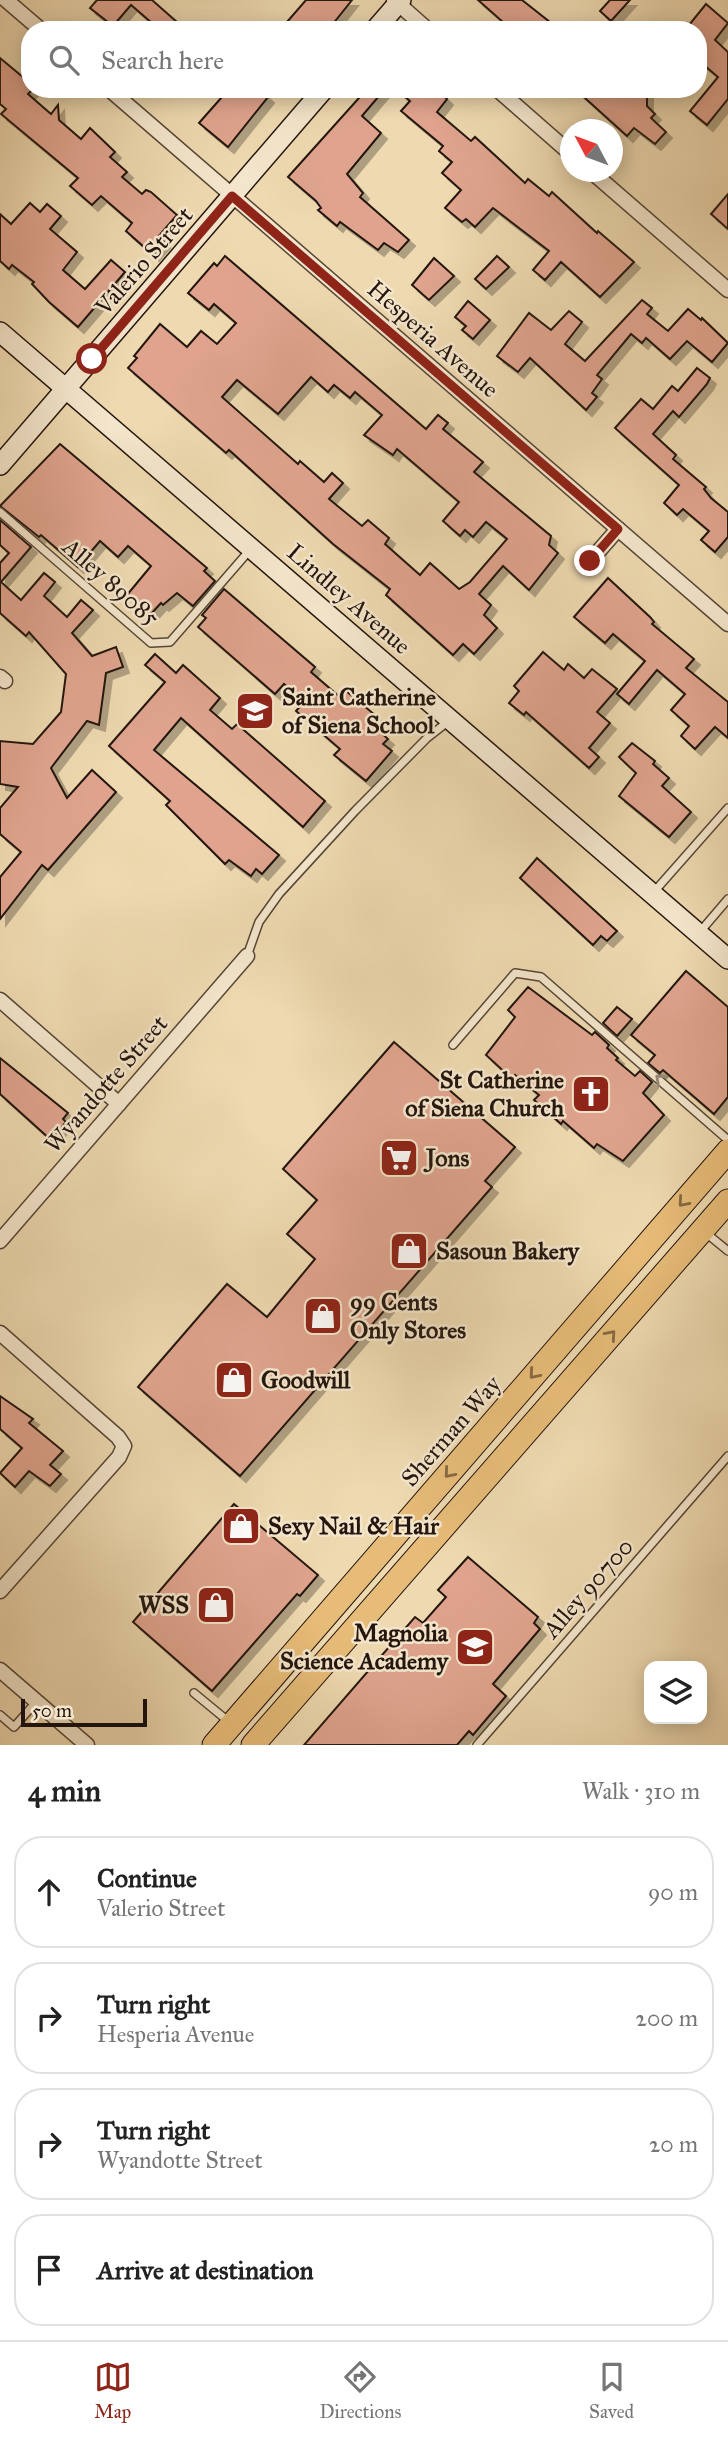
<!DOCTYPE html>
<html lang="en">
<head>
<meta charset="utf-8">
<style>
	:root { --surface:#fff; --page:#f2f2f2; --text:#222; --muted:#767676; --line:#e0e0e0; --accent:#8f2418 }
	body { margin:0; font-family:"IM FELL Great Primer",serif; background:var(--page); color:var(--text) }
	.controls { position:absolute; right:21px; bottom:21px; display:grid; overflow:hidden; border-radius:14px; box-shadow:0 4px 18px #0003 }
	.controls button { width:63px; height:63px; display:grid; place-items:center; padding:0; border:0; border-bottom:2px solid var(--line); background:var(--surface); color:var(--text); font:35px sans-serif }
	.compass { position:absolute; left:560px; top:119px; width:63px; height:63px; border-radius:50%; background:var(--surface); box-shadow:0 4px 18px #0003; rotate:311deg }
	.scale { position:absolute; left:21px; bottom:18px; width:126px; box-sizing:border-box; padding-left:7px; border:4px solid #24160e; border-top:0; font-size:19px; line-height:24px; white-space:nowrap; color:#24160e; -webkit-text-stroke:5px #f4e6cc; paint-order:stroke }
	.stop { position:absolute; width:21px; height:21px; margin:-16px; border:5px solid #8f2418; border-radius:50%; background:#fff }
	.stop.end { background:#8f2418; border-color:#fff; box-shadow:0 2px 7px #0008 }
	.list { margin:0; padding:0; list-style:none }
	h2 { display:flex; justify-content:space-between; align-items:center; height:91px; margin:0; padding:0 28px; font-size:30px }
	h2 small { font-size:23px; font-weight:400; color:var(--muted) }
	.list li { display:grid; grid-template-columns:46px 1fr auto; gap:21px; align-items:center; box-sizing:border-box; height:112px; margin:0 14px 14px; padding:0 14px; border:2px solid var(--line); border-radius:28px }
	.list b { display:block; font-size:26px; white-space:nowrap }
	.list p { margin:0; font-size:23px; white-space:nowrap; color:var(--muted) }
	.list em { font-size:23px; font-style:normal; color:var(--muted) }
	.icon { flex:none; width:38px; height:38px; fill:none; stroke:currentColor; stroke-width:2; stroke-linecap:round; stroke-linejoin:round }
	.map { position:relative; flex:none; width:728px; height:1745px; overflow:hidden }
	.search { position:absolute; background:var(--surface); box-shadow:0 4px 18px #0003; left:21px; right:21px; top:21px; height:77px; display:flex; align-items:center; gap:18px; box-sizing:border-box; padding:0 24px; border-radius:28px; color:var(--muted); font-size:26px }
	.sheet { height:595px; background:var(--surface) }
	nav { display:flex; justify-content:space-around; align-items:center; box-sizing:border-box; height:98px; border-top:2px solid var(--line); background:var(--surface); font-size:19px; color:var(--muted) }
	nav a { display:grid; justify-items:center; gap:4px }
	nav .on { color:var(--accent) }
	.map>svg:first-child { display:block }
</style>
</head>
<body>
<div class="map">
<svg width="728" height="1745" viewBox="0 0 728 1745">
	<defs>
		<filter id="shadow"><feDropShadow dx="6" dy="6" stdDeviation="0" flood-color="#0004"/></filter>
	</defs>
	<rect width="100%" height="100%" fill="#eed9b0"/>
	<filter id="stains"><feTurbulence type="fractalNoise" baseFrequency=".00286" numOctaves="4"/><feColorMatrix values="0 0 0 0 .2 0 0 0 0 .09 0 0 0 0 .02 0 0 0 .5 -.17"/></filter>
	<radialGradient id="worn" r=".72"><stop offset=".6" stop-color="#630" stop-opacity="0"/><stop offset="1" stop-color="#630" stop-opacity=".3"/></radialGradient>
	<g fill="#e0a48e" stroke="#24160e" stroke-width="2" fill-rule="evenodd" filter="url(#shadow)">
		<path d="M97 0H152L186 30H160L131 5 113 26 90 8Z"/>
		<path d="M306 0H352L328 30H280Z"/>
		<path d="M478 0H522L560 30H512Z"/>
		<path d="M610 0H630L611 21 600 11Z"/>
		<path d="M706 4 728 23 715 40 728 52V99L707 125 690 111 718 77 698 60V30H685Z"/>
		<path d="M0 58 30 83V89H33L28 94 51 114 58 105 59 120 81 139 90 128 115 152 110 157 127 172 122 177 142 194 146 190 151 192 177 215 158 237 164 242 153 255 126 231 132 223 101 196 92 205 70 186 78 178 1 114 6 109 0 104Z"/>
		<path d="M229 89H259L268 97 228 147 199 123Z"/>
		<path d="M367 89H385L362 116 381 133 347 174 363 193 360 197 409 240 398 252 384 243 378 250 340 222 337 226 318 210 321 208 316 201 288 177Z"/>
		<path d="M396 89H436L447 99 437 112 471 141 475 137 525 183 528 179 549 196 552 192 597 233 598 231 634 262 600 297 561 262 545 280 533 270 549 251 493 208 475 227 466 219 462 222 445 208 461 190 442 173 452 162 439 151 443 146 401 111 410 101Z"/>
		<path d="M575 89H647V106L655 114 651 118 666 132 655 144 634 128 627 136Z"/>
		<path d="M728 194V229L711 214Z"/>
		<path d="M30 203 40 212 47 204 61 216 50 229 77 252 63 270 85 289 111 260 125 272 78 327 49 302 32 284 34 282 12 265 9 269 0 261V214L11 224Z"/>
		<path d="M225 256 426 429 438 415 448 423 443 429 483 462 474 472 551 536 549 545 558 553 529 590 503 566 479 594 491 605 484 615 497 628 474 654 463 644 453 655 386 595 390 589 333 544 229 450 226 453 128 368 137 358 134 356 160 324 187 347 201 331 217 344 236 323 214 304 209 310 188 293 214 263 217 266ZM311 377 328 392 334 385 350 398 355 392 382 415 364 435 393 455 397 449 459 502 443 521 460 536 465 530 473 537 486 522 507 539 470 582 459 589 430 563 420 575 385 544 389 538 368 520 362 526 329 499 343 483 332 473 324 482 300 461 298 464 222 397 237 380 278 414Z"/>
		<path d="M497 256 509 267 486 289 475 279Z"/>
		<path d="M434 258 454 276 429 300 412 285Z"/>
		<path d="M642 300 652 308 647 314 668 331 688 309 701 320 702 318 728 343 712 362 687 341 670 359 646 338 642 343 631 334 597 375 602 379 592 393 597 397 586 410 530 358 518 372 497 356 529 313 551 330 569 311 582 322 565 344 585 361Z"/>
		<path d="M468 301 490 320 473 339 462 330 466 326 455 317Z"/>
		<path d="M697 368 710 378 707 384 679 417 673 411 653 434 676 455 673 459 706 487 704 489 711 498 728 512V537L715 552 701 540 709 531 683 509 677 515 664 503 679 485 615 428 641 399 653 409 672 386 678 391Z"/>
		<path d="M60 444 207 568 204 571 215 581 193 606 177 593 163 605 161 603 150 615 127 595 151 566 128 546 118 557 100 541 78 567 41 535 39 537 0 506Z"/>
		<path d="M0 520 31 547 1 582 21 600 44 573 55 582 44 596 67 617 81 600 93 610 72 633 92 656 116 647 123 667 106 673 99 725 87 721 51 768 67 798 92 770 116 792 48 870 42 865 0 919V877L21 852 0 834V808L18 787 0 784V741L33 744 61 712 66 674 29 632 26 636 0 613V563L9 553 0 545Z"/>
		<path d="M608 578 650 617 654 622 652 624 694 659 686 668 728 702V738L715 727 695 749 681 736 689 726 671 710 685 694 657 670 629 704 617 694 645 661 613 634 605 643 574 617Z"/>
		<path d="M224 589 315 667 311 672 341 698 346 691 375 715 369 722 388 739 383 744 392 751 366 781 334 755 340 749 296 711 304 702 284 684 275 694 198 627 206 618 202 615Z"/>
		<path d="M543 652 564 670 568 664 584 678 592 669 617 689 597 712 610 723 589 748 599 757 589 768 526 712 524 715 509 703 519 691 514 686Z"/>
		<path d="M155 654 176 673 183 665 220 698 210 710 232 729 237 724 325 801 303 827 181 718 154 750 279 855 262 874 256 869 251 876 229 860 225 864 166 805 170 801 109 746 165 682 145 665Z"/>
		<path d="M632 743 655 761 653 764 669 778 662 786 691 812 669 837 619 796 636 773 619 757Z"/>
		<path d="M537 858 617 931 607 941 601 936 593 945 520 878Z"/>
		<path d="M686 971 728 1007V1097L714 1114 663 1070 660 1073 648 1063 655 1055 631 1035Z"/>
		<path d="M528 987 592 1035 595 1032 609 1045 607 1048 618 1058 616 1060 635 1076 640 1071 652 1082 643 1093 664 1115 623 1161 597 1144 594 1148 563 1121 561 1124 534 1100 539 1095 515 1075 512 1079 486 1055 515 1017 508 1010Z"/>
		<path d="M617 1007 632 1019 617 1036 603 1023Z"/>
		<path d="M394 1042 515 1147 485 1181 492 1187 240 1476 138 1387 227 1284 267 1317 315 1259 287 1234 317 1200 283 1169Z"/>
		<path d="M0 1058 68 1113 63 1119 66 1122 51 1140 0 1094Z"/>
		<path d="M0 1396 33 1419 29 1423 63 1451 50 1465 61 1474 50 1486 29 1471 15 1487 0 1473 22 1448 0 1429Z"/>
		<path d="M234 1504 318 1575 300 1596 297 1594 212 1691 133 1622Z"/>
		<path d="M468 1557 538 1617 534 1623 540 1629 493 1684 506 1696 473 1735 469 1731 457 1745H304L415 1617 423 1623 446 1597 438 1590Z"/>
	</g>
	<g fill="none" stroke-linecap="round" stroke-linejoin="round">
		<g stroke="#564736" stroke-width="10">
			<g id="lane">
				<path d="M0 512 151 643 170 642 249 551"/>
				<path d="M653 893 728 808"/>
				<path d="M699 933 728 899"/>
				<path d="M247 956 259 922 279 894 355 811 427 738 450 720"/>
				<path d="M453 1045 515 973 541 977 728 1140"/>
				<path d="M706 1233 728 1251"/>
				<path d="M194 1693 228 1721"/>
				<path d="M0 1715 14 1727 36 1702"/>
				<path d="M477 1745 728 1456"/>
			</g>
		</g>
		<g stroke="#564736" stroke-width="17">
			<g id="street">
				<path d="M6 0 41 30"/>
				<path d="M394 0 428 30"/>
				<path d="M109 89 728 624"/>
				<path d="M497 89 570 153"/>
				<path d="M592 172 728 290"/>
				<path d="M590 561 618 529"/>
				<path d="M0 677 5 681"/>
				<path d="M0 1000 119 1104"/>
				<path d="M0 1241 247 956"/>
				<path d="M0 1333 118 1437 124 1446 119 1457 0 1591"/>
				<path d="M0 1670 87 1745"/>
			</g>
		</g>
		<g stroke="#24160e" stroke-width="22">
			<g id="secondary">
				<path d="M375 30 401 0"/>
				<path d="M0 332 728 959"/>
				<path d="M0 465 324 89"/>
			</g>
		</g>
		<g stroke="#24160e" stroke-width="25">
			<g id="primary">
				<path d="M214 1745 728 1151"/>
				<path d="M253 1745 728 1201"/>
			</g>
		</g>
		<use href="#lane" stroke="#f4e6cc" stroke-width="7"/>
		<use href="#street" stroke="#f4e6cc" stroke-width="14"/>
		<use href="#secondary" stroke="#f4e6cc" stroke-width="19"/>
		<use href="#primary" stroke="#e7bc78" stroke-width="23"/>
	</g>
	<defs><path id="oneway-chevron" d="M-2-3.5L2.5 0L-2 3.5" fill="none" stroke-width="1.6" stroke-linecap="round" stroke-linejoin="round" transform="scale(1.75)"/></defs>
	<use stroke="#968876" href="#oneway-chevron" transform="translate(660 1079) rotate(-138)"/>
	<g stroke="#866943">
		<use href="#oneway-chevron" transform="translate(683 1202) rotate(131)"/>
		<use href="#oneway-chevron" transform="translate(611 1335) rotate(-49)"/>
		<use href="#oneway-chevron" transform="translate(534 1374) rotate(131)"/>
		<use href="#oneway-chevron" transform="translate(449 1473) rotate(131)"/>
	</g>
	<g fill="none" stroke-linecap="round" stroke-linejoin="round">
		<path stroke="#8f2418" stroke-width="9" d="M92 359 232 196 618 529 590 561"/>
	</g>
	<defs>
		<g id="school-square" transform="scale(2.0125)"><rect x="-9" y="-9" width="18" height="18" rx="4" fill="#8f2418" stroke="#f4e6cc"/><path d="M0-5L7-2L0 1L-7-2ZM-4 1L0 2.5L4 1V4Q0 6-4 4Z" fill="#fff"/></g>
		<g id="church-square" transform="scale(2.0125)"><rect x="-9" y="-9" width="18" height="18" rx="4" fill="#8f2418" stroke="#f4e6cc"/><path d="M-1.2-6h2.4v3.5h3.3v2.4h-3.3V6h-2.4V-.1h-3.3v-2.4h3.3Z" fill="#fff"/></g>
		<g id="supermarket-square" transform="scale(2.0125)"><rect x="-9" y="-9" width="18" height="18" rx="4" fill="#8f2418" stroke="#f4e6cc"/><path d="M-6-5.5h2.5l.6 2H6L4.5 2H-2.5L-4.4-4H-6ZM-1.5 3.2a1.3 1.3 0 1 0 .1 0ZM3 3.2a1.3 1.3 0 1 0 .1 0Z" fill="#fff"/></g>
		<g id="shop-square" transform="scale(2.0125)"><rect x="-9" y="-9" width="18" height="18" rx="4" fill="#8f2418" stroke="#f4e6cc"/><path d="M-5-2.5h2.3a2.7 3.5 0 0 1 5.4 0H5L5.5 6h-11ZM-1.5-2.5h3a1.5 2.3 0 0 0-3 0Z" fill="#fff"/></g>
	</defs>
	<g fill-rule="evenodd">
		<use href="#school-square" x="255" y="711"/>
		<use href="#church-square" x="591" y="1094"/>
		<use href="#supermarket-square" x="399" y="1158"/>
		<use href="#shop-square" x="409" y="1251"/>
		<use href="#shop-square" x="323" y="1316"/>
		<use href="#shop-square" x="234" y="1380"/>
		<use href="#shop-square" x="241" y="1526"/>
		<use href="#shop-square" x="216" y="1605"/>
		<use href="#school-square" x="475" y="1647"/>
	</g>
	<g text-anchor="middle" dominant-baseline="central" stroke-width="5" stroke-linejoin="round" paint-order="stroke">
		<g font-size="24" fill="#24160e" stroke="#f4e6cc">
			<text transform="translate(144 261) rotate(-49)">Valerio Street</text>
			<text transform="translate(433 339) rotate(41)">Hesperia Avenue</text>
			<text transform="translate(111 582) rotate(41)">Alley 89085</text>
			<text transform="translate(349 599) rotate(41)">Lindley Avenue</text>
			<text transform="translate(106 1084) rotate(-49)">Wyandotte Street</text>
			<text transform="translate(451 1431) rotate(-49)">Sherman Way</text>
			<text transform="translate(588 1588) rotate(-49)">Alley 90700</text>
		</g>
		<g font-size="24" font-weight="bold" fill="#24160e" stroke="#f4e6cc" text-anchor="start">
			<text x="282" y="697">Saint Catherine<tspan x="282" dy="28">of Siena School</tspan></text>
			<text x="564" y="1080" text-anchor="end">St Catherine<tspan x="564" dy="28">of Siena Church</tspan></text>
			<text x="426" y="1158">Jons</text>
			<text x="436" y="1251">Sasoun Bakery</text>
			<text x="350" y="1302">99 Cents<tspan x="350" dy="28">Only Stores</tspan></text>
			<text x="261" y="1380">Goodwill</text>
			<text x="268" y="1526">Sexy Nail &amp; Hair</text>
			<text x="189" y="1605" text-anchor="end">WSS</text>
			<text x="448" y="1633" text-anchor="end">Magnolia<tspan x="448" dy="28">Science Academy</tspan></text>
		</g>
	</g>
	<rect width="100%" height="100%" filter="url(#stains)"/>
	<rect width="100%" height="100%" fill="url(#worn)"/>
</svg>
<div class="controls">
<button><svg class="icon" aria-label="layers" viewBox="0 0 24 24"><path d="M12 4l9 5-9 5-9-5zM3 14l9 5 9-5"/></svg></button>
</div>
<svg class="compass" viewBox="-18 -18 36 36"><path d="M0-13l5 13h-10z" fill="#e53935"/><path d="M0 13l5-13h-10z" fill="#767676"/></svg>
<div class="scale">50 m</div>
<div class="stop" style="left:92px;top:359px"></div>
<div class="stop end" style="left:590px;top:561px"></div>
<div class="search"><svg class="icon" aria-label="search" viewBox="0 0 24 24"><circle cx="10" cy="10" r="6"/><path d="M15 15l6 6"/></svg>Search here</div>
</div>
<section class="sheet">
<h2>4 min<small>Walk · 310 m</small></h2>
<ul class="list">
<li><svg class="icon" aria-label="ahead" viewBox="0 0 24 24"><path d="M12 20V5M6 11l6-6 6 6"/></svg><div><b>Continue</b><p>Valerio Street</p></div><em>90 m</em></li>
<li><svg class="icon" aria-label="right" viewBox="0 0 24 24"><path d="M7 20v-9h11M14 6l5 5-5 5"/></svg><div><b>Turn right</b><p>Hesperia Avenue</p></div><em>200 m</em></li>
<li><svg class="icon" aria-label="right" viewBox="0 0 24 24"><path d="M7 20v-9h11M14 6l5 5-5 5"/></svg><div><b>Turn right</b><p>Wyandotte Street</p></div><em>20 m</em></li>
<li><svg class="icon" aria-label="arrive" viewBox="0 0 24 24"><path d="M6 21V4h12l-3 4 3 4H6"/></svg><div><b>Arrive at destination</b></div></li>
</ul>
</section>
<nav>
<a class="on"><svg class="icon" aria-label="map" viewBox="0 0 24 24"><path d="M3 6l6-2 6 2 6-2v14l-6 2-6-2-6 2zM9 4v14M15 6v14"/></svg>Map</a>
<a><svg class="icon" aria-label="directions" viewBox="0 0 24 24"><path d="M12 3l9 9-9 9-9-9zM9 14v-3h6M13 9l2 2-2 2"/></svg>Directions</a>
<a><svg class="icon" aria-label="saved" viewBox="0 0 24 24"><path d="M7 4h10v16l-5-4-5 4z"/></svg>Saved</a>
</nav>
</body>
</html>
